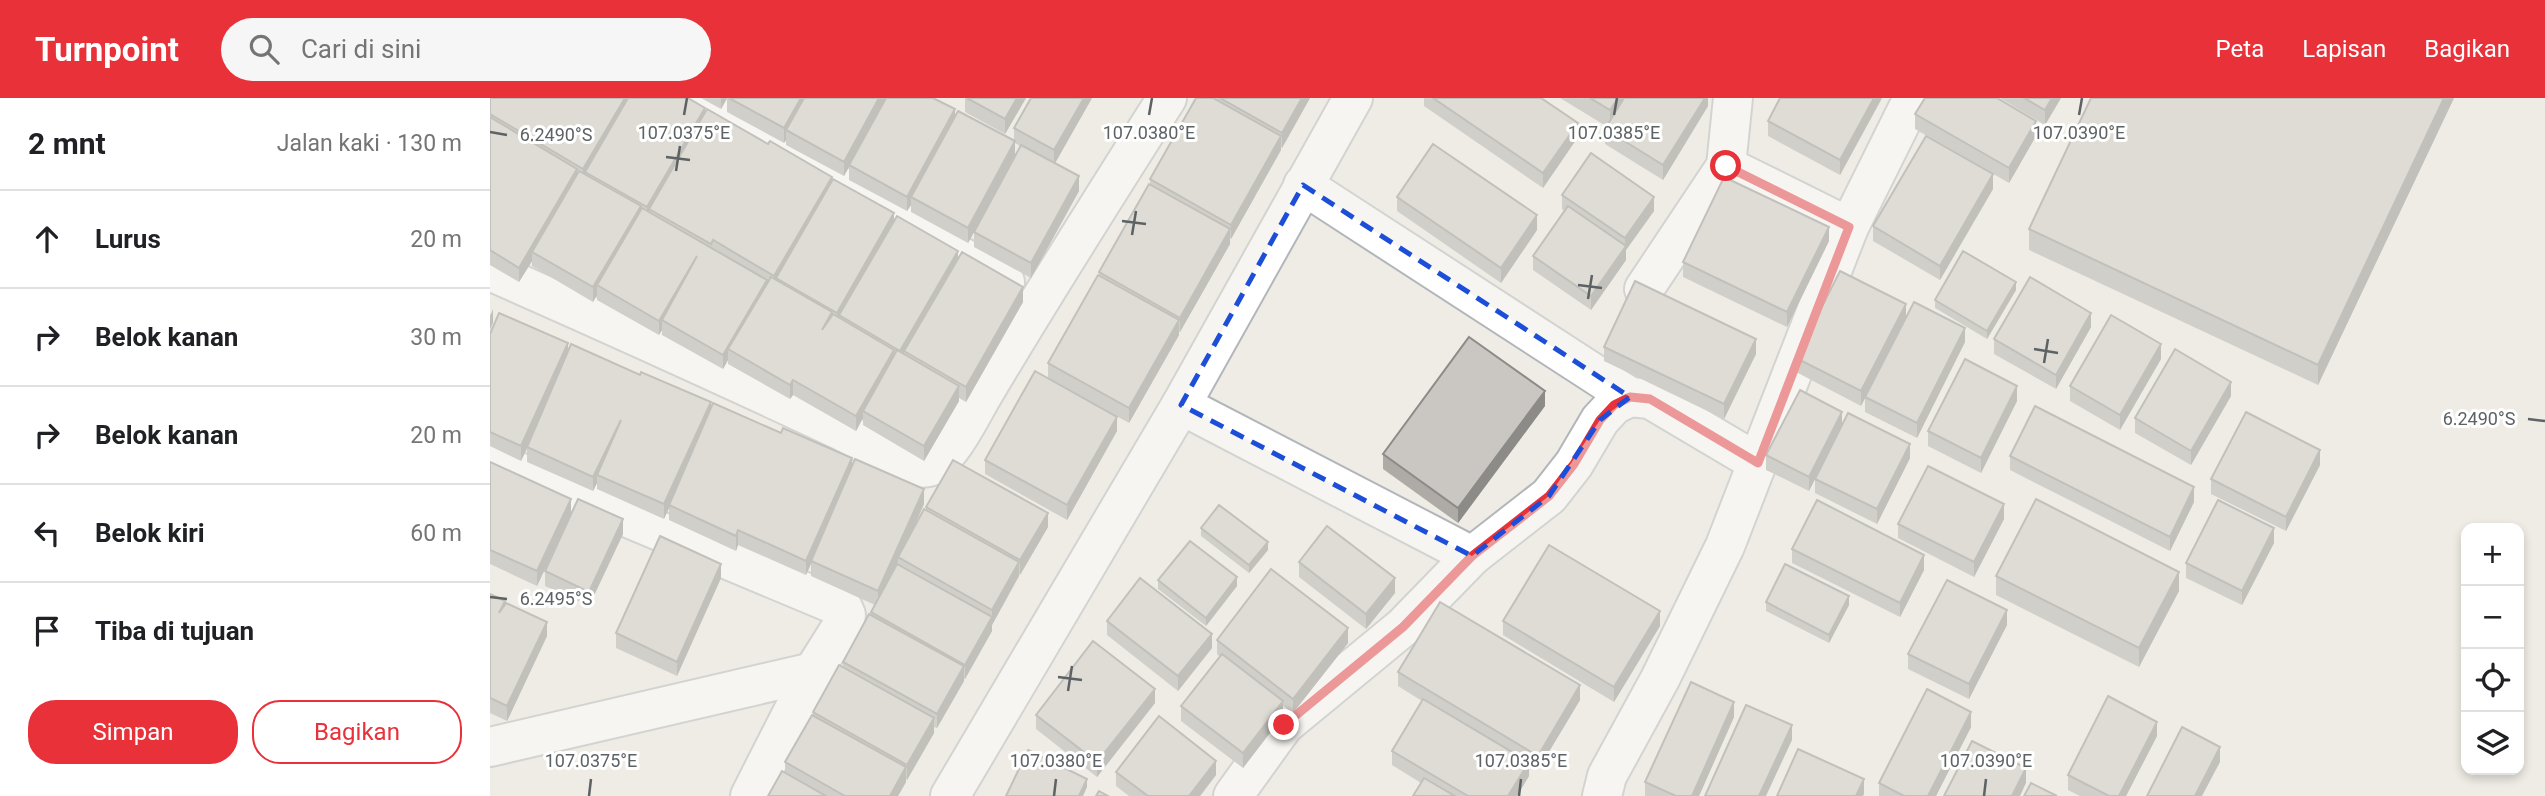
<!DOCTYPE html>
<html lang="id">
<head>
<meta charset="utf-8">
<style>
	:root { --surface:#fff; --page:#f6f6f6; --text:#202124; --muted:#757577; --line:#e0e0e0; --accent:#e9313a }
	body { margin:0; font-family:Roboto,sans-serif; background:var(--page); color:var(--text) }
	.controls { position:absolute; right:21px; bottom:21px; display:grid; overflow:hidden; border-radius:14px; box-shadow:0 4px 10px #0003 }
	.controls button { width:63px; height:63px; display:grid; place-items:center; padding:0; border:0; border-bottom:2px solid var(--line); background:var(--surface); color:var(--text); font:35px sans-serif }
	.stop { position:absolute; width:21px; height:21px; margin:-16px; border:5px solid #e9313a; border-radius:50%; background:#fff }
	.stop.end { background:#e9313a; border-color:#fff; box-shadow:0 2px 7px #0008 }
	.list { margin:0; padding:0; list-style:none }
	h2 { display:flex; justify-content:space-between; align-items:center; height:91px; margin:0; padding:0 28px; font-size:30px }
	h2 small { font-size:23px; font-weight:400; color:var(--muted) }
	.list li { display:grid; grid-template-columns:46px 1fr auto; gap:21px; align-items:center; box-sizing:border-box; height:98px; padding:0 28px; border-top:2px solid var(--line) }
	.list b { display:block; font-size:26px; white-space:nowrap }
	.list em { font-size:23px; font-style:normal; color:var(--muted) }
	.actions { display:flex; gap:14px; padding:21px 28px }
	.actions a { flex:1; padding:16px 0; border:2px solid var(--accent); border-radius:28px; text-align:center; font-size:24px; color:var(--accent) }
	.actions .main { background:var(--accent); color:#fff }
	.icon { flex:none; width:38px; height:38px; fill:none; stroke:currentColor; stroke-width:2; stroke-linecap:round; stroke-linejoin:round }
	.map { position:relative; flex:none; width:2055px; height:698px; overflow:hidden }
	header { display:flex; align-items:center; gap:42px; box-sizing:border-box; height:98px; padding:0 35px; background:var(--accent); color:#fff }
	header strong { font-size:33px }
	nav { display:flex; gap:38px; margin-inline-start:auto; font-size:24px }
	.search { width:490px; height:63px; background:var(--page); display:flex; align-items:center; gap:18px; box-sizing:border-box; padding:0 24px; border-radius:38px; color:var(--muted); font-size:26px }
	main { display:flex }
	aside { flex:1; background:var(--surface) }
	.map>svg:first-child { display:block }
</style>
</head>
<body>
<header>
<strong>Turnpoint</strong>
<div class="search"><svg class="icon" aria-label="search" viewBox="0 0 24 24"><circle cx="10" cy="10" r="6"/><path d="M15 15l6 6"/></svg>Cari di sini</div>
<nav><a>Peta</a><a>Lapisan</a><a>Bagikan</a></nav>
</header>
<main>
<aside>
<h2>2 mnt<small>Jalan kaki · 130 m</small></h2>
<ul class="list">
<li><svg class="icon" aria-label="ahead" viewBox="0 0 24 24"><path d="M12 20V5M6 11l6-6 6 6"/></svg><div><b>Lurus</b></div><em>20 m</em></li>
<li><svg class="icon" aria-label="right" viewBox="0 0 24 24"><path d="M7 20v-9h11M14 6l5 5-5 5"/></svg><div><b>Belok kanan</b></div><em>30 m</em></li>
<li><svg class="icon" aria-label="right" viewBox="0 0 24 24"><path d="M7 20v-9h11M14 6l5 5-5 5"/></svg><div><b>Belok kanan</b></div><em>20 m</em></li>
<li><svg class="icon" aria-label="left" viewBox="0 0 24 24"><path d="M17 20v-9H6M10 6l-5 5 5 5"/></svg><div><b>Belok kiri</b></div><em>60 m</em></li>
<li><svg class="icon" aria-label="arrive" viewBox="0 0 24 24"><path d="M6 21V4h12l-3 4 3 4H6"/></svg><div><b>Tiba di tujuan</b></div></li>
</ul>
<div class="actions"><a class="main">Simpan</a><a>Bagikan</a></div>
</aside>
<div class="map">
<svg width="2055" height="698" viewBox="0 0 2055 698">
	<rect width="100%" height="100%" fill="#efece5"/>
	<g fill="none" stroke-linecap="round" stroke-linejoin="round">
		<g stroke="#b2b6ba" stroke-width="42">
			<g id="minor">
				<path d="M199 0 515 184"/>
				<path d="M1236 68 1359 129"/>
				<path d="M813 87 1140 299"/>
				<path d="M0 173C118 225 235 278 352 333 373 343 417 375 439 369 459 363 482 315 492 298 552 197 614 99 677 0"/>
				<path d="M1154 191 1236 68 1243 0"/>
				<path d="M691 307 982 458"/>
				<path d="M0 362 353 510 356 517 355 523 323 574 260 698"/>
				<path d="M0 649 323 574"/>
				<path d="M460 698 691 307 863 0"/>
				<path d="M743 698 794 627 913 529 982 458 1059 398 1084 366 1110 322 1124 307 1140 299 1160 301 1268 365"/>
				<path d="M1112 698 1117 678 1170 581 1235 448 1359 129 1423 0"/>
			</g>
		</g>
		<use href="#minor" stroke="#fff" stroke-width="38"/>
	</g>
	<g fill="#aeaba7" fill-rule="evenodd">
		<path d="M0 0 215 15 342 84 468 162 533 204 476 304 469 300V303L434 363 373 327V320L366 333 303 297 300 301 238 266V262L233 271 172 237V232L169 237 107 202V197L103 204 42 168V163L29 184 0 167Z"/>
		<path d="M211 0H443L465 19 524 43V30L541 0H602L565 65 589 93 541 180 484 149V134L478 145 421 114V107L417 113 359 82V69L354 78 296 47V42L294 45 237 14V1L231 11ZM525 45 530 48 484 134Z"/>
		<path d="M475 0H536L515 36 475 14Z"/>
		<path d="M706 0H820L792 50 791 49V52L741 141 740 140V146L690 234H689V237L639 325 558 280V265L609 177V174L660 87V81Z"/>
		<path d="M934 0H1051L1088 39 1053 90 934 8Z"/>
		<path d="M1070 0H1218V8L1173 82 1115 46V31L1116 28Z"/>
		<path d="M1392 0 1350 77 1278 38V23Z"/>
		<path d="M1510 0H1571L1555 27Z"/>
		<path d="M1964 0 1828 287 1539 152V131Z"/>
		<path d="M1425 16 1546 38 1519 85 1425 31Z"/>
		<path d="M1503 91 1450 182 1383 143V128Z"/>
		<path d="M1072 97 1164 113 1136 152V162L1101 212 1043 172V158L1074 113 1072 111Z"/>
		<path d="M907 99 1047 132 1011 185 907 113Z"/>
		<path d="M1339 143 1297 229 1193 179V164Z"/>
		<path d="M1526 192 1497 241 1445 210V202Z"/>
		<path d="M1416 220 1371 308 1306 274V260Z"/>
		<path d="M1601 229 1566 291 1504 256V241Z"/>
		<path d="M0 236 78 252 221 311 362 367 434 406 419 440 436 412V409L558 429 530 477 529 476V478L502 527V533L475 581H474V583L447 630 444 629V635L417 682 416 681V684L408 698H278L295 674V664L323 618V614L353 569V564L381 517V514L385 507 321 478V465L316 477 248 447 246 453 179 422V409L174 421 107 391V385L103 393 37 364V351L31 363 0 348Z"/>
		<path d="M1475 244 1427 340 1375 314V299Z"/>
		<path d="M1114 249 1266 256 1234 321 1114 263Z"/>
		<path d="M1671 261 1630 332 1580 303V288Z"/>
		<path d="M1741 298 1701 367 1645 335V320Z"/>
		<path d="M1527 303 1491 375 1438 348V333Z"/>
		<path d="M1055 308 968 425 893 371V356Z"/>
		<path d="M1352 327 1420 360 1387 426 1325 395V381L1319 393 1276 372V357Z"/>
		<path d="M627 333 577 422 495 376V362Z"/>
		<path d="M1520 358 1704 404 1680 453 1520 372Z"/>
		<path d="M0 364 81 415 47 488 0 466Z"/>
		<path d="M1830 367 1796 433 1721 396V381Z"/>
		<path d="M1514 421 1484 479 1408 440V426Z"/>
		<path d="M711 430 778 452 759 475 711 438Z"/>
		<path d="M133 436 99 508 55 488V473Z"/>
		<path d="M1784 445 1752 507 1696 480V465Z"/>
		<path d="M1302 451 1434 472 1410 519 1302 465Z"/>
		<path d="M809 464 905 495 876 531 809 479Z"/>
		<path d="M1506 478 1689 493 1649 569 1506 497Z"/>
		<path d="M231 480 187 578 126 550V535Z"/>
		<path d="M668 482 747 488 716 528 668 491Z"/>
		<path d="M0 496 15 506 57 538 17 623 0 615Z"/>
		<path d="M1276 504 1359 507 1339 545 1276 513Z"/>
		<path d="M617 523 722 550 688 593 617 537Z"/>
		<path d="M1013 523 1170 528 1124 604 1013 537Z"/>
		<path d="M1517 527 1479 601 1418 571V556Z"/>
		<path d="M727 542 858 545 803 615 793 608V618L753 670 691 623V608L730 559 727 556Z"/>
		<path d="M908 574 1090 602 1048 672 1039 667V678L1027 698H923L931 685 902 667V653L932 603 908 588Z"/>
		<path d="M665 605 607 679 546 631V617Z"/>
		<path d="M1244 619 1209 698H1155V684Z"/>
		<path d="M1481 629 1446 698H1389V685Z"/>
		<path d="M1667 638 1636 698H1590L1578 692V677Z"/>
		<path d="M626 674 726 677 710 698H639L626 688Z"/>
	</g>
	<g fill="#8d8b88">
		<path d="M135 0H144L95 74V83L93 85V71Z"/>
		<path d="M231 0H237L231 11Z"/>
		<path d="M311 0H319L296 32V42L294 45V30Z"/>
		<path d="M389 0H397L354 78V64Z"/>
		<path d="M527 0H536L515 36V21Z"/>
		<path d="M594 0H602L564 67V52Z"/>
		<path d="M812 0H820L792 50V35Z"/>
		<path d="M1128 0H1140L1120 31V12Z"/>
		<path d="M1215 0H1218V8L1173 82V67Z"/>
		<path d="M1384 0H1392L1350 77V62Z"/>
		<path d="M1562 0H1571L1555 27V12Z"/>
		<path d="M1954 0H1964L1828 287V267Z"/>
		<path d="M215 10V24L159 111V120L157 123V109Z"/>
		<path d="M465 11V26L421 99V107L417 113V99Z"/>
		<path d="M1546 23V38L1519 85V70Z"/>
		<path d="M1088 25V39L1053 90V75Z"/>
		<path d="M791 38V52L741 141V127Z"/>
		<path d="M525 43V58L478 145V130Z"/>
		<path d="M87 71V85L42 154V163L29 184V170Z"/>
		<path d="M1503 76V91L1450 182V168Z"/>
		<path d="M589 78V93L541 180V165Z"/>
		<path d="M342 79V93L286 180V189L284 192V178Z"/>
		<path d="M1164 99V113L1136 152V162L1101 212V198L1135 150V140Z"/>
		<path d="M151 108V122L107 187V197L103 204V189Z"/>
		<path d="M404 115V130L349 217V225L347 230V215Z"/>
		<path d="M1047 117V132L1011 185V170Z"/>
		<path d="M1339 129V143L1297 229V214Z"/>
		<path d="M740 131V146L690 234V220Z"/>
		<path d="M468 153V168L414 253V261L410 267V253Z"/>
		<path d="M207 158 172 222V232L169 237V223Z"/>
		<path d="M277 182V197L238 251V262L233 271V257Z"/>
		<path d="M1526 184V192L1497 241V233Z"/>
		<path d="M533 189V204L476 304V289Z"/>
		<path d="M1416 206V220L1371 308V293Z"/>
		<path d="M3 211V225L0 232V218Z"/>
		<path d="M1601 215V229L1566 291V277Z"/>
		<path d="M689 222V237L639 325V310Z"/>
		<path d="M1475 230V244L1427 340V325Z"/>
		<path d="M1266 241V256L1234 321V306Z"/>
		<path d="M78 245V260L31 363V348Z"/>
		<path d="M1671 246V261L1630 332V317Z"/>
		<path d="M404 252V267L373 313V320L366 333V318Z"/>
		<path d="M303 282V297L300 301V287Z"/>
		<path d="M1741 284V298L1701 367V353Z"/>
		<path d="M469 288V303L434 363V348Z"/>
		<path d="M1527 288V303L1491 375V360Z"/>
		<path d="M1055 293V308L968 425V410Z"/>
		<path d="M221 304V319L174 421V406Z"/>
		<path d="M1352 314V328L1319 393V379Z"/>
		<path d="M627 319V333L577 422V407Z"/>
		<path d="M131 322 107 377V385L103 393V379Z"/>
		<path d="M1420 346V360L1387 426V411Z"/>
		<path d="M1830 352V367L1796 433V419Z"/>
		<path d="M362 360V375L316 477V463Z"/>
		<path d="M1704 389V404L1680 453V439Z"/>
		<path d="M434 391V406L410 460 408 459V463L388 508V493Z"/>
		<path d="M81 401V415L47 488V473Z"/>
		<path d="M1514 406V421L1484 479V464Z"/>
		<path d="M558 415V429L530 477V462Z"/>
		<path d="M133 421V436L99 508V494Z"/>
		<path d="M1784 430V445L1752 507V493Z"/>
		<path d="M248 432V447L246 453V438Z"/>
		<path d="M778 444V452L759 475V467Z"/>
		<path d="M1434 457V472L1410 519V505Z"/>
		<path d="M529 464V478L502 527V533L475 581V567L502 519V512Z"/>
		<path d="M231 466V480L187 578V564Z"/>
		<path d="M1689 474V493L1649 569V550Z"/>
		<path d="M747 479V488L716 528V520Z"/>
		<path d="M905 480V495L876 531V516Z"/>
		<path d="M1359 498V507L1339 545V537Z"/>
		<path d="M1517 512V527L1479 601V586Z"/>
		<path d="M1170 513V528L1124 604V589Z"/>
		<path d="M57 524V538L17 623V608Z"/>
		<path d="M858 530V545L803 615V601Z"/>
		<path d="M722 536V550L688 593V578Z"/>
		<path d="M474 568V583L447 630V616Z"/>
		<path d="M1090 587V602L1048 672V658Z"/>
		<path d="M665 591V605L607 679V664Z"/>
		<path d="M793 603V618L753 670V655Z"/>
		<path d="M1244 604V619L1209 698H1202Z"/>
		<path d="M1481 614V629L1446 698H1438Z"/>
		<path d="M444 620V635L417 682V667Z"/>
		<path d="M1667 624V638L1636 698H1629Z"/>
		<path d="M1302 627V642L1276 698H1269Z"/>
		<path d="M1730 649V664L1712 698H1705Z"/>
		<path d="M726 663V677L710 698H699Z"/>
		<path d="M1039 664V678L1027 698H1018Z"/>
		<path d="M416 669V684L408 698H400Z"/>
		<path d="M1536 670V685L1530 698H1522Z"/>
		<path d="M597 681V689L593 698H589Z"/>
		<path d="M1374 681V696L1373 698H1366Z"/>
	</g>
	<g fill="#cac7c2" stroke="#8d8b88" stroke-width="2">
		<path d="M0 0H135L93 71 0 16Z"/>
		<path d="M138 0H198L215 10 157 109 95 74Z"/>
		<path d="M239 0H311L294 30Z"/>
		<path d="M314 0H389L354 64 296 32Z"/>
		<path d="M396 0H443L465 11 417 99 359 67Z"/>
		<path d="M477 0H527L515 21Z"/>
		<path d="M541 0H594L564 52 524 30Z"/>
		<path d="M706 0H723L791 38 741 127 660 81Z"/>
		<path d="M730 0H812L792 35Z"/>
		<path d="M943 0H1051L1088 25 1053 75Z"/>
		<path d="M1100 0H1128L1120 12Z"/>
		<path d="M1134 0H1215L1173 67 1115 31Z"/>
		<path d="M1290 0H1384L1350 62 1278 23Z"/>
		<path d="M1435 0H1507L1546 23 1519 70 1425 16Z"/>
		<path d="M1534 0H1562L1555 12Z"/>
		<path d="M1601 0H1954L1828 267 1539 131Z"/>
		<path d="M217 11 278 46 280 43 342 79 284 178 223 142 221 146 159 111Z"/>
		<path d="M468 13 525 43 478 130 421 99Z"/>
		<path d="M0 19 87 71 29 170 0 152Z"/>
		<path d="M1436 38 1503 76 1450 168 1383 128Z"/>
		<path d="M943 46 1047 117 1011 170 907 99Z"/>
		<path d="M531 47 589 78 541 165 484 134Z"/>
		<path d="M1101 55 1164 99 1135 140 1072 97Z"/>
		<path d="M89 73 151 108 103 189 42 154Z"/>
		<path d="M1234 79 1339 129 1297 214 1193 164Z"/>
		<path d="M343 81 404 115 347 215 286 180Z"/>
		<path d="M659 86 740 131 690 220 609 174Z"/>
		<path d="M1078 108 1136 148 1101 198 1043 158Z"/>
		<path d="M152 110 277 182 233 257 172 222 207 158 169 223 107 187Z"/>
		<path d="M407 118 468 153 410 253 349 217Z"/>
		<path d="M1473 153 1526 184 1497 233 1445 202Z"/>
		<path d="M472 154 533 189 476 289 414 253Z"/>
		<path d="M1350 173 1416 206 1371 293 1306 260Z"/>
		<path d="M608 177 689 222 639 310 558 265Z"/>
		<path d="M281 179 342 214 332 232 343 216 404 252 366 318 303 282 300 287 238 251Z"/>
		<path d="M1540 179 1601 215 1566 277 1504 241Z"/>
		<path d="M1145 183 1266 241 1234 306 1114 249Z"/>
		<path d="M1424 204 1475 230 1427 325 1375 299Z"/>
		<path d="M9 215 78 245 31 348 0 334V236Z"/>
		<path d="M1621 217 1671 246 1630 317 1580 288Z"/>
		<path d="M979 239 1055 293 968 410 893 356Z"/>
		<path d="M81 246 150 277 151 274 221 304 174 406 107 377 131 322 103 379 37 349Z"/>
		<path d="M1685 251 1741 284 1701 353 1645 320Z"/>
		<path d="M407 252 469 288 434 348 373 313Z"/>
		<path d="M1475 261 1527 288 1491 360 1438 333Z"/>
		<path d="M545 273 627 319 577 407 495 362Z"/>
		<path d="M1310 292 1352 314 1319 379 1276 357Z"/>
		<path d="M223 305 291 335 293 330 362 360 316 463 248 432 246 438 179 407Z"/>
		<path d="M1545 308 1704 389 1680 439 1520 358Z"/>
		<path d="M1756 314 1830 352 1796 419 1721 381Z"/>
		<path d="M1358 315 1420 346 1387 411 1325 381Z"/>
		<path d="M365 361 434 391 388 493 321 463Z"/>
		<path d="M463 362 558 415 530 462 436 409Z"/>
		<path d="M0 364 81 401 47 473 0 452Z"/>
		<path d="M1438 368 1514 406 1484 464 1408 426Z"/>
		<path d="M88 401 133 421 99 494 55 473Z"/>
		<path d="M1546 401 1689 474 1649 550 1506 478Z"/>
		<path d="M1327 402 1434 457 1410 505 1302 451Z"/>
		<path d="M1728 402 1784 430 1752 493 1696 465Z"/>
		<path d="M729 407 778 444 759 467 711 430Z"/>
		<path d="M434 411 529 464 502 512 408 459Z"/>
		<path d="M837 428 905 480 876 516 809 464Z"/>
		<path d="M170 438 231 466 187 564 126 535Z"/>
		<path d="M700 443 747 479 716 520 668 482Z"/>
		<path d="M1059 447 1170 513 1124 589 1013 523Z"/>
		<path d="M407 466 502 519 475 567 381 514Z"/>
		<path d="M1295 466 1359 498 1339 537 1276 504Z"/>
		<path d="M781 471 858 530 803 601 727 542Z"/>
		<path d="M650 480 722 536 688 578 617 523Z"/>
		<path d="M1457 482 1517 512 1479 586 1418 556Z"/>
		<path d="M0 496 15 503 9 515 16 505 57 524 17 608 0 600Z"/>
		<path d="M950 504 1090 587 1048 658 908 574Z"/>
		<path d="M379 516 474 568 447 616 353 564Z"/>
		<path d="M603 543 665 591 607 664 546 617Z"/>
		<path d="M732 556 793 603 753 655 691 608Z"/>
		<path d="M349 567 444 620 417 667 323 614Z"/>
		<path d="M1201 584 1244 604 1202 698H1186L1155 684Z"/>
		<path d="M1437 591 1481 614 1438 698H1414L1389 685Z"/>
		<path d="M1618 598 1667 624 1629 698H1619L1578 677Z"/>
		<path d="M933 601 1039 664 1018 698H978L902 653Z"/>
		<path d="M1256 607 1302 627 1269 698H1215Z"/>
		<path d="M322 617 416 669 400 698H355L295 664Z"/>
		<path d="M669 618 726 663 699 698H658L626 674Z"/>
		<path d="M1692 629 1730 649 1705 698H1657Z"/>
		<path d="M1482 643 1536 670 1522 698H1454Z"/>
		<path d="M1308 651 1374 681 1366 698H1287Z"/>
		<path d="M538 652 597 681 589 698H516Z"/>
		<path d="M292 673 336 698H278Z"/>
		<path d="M934 680 965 698H923Z"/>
		<path d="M1541 685 1567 698H1534Z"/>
		<path d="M609 693 618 698H606Z"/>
	</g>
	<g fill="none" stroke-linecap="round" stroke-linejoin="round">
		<path stroke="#e9313a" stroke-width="9" d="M794 627 913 529 982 458 1059 398 1084 366 1110 322 1124 307 1140 299 1160 301 1268 365 1359 129 1236 68"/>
	</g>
	<path d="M0 0H2055V698H0ZM813 87 1140 299 1110 322 1059 398 982 458 691 307Z" fill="#efece5" fill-opacity=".55" fill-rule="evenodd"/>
	<path fill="none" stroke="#1d4ed8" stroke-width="5" stroke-dasharray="14 9" stroke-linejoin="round" d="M813 87 1140 299 1110 322 1059 398 982 458 691 307Z"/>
	<path fill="none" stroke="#5d6265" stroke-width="2.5" d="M194 17 197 0M659 17 662 0M1124 17 1127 0M1589 17 1592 0M0 34 17 37M176 59 200 62M186 73 190 48M632 123 656 126M642 137 646 113M1088 187 1112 190M1098 201 1102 177M1544 251 1568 255M1554 265 1558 241M2038 321 2055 323M0 499 17 501M568 579 592 582M578 593 582 568M99 698 101 681M564 698 566 681M1029 698 1031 681M1494 698 1496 681"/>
	<g font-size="18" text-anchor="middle" fill="#5d6265" stroke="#fff" stroke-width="6" stroke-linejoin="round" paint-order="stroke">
		<text x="194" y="41">107.0375°E</text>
		<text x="659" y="41">107.0380°E</text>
		<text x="1124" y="41">107.0385°E</text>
		<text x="1589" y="41">107.0390°E</text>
		<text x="66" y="43">6.2490°S</text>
		<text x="1989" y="327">6.2490°S</text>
		<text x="66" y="507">6.2495°S</text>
		<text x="101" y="669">107.0375°E</text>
		<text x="566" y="669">107.0380°E</text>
		<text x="1031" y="669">107.0385°E</text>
		<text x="1496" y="669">107.0390°E</text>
	</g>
</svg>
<div class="controls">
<button>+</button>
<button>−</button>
<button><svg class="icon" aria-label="locate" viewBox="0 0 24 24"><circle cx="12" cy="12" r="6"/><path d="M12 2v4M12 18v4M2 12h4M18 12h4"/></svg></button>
<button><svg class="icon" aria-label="layers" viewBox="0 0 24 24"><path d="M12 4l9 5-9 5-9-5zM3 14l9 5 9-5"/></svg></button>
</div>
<div class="stop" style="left:1236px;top:68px"></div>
<div class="stop end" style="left:794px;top:627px"></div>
</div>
</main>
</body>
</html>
